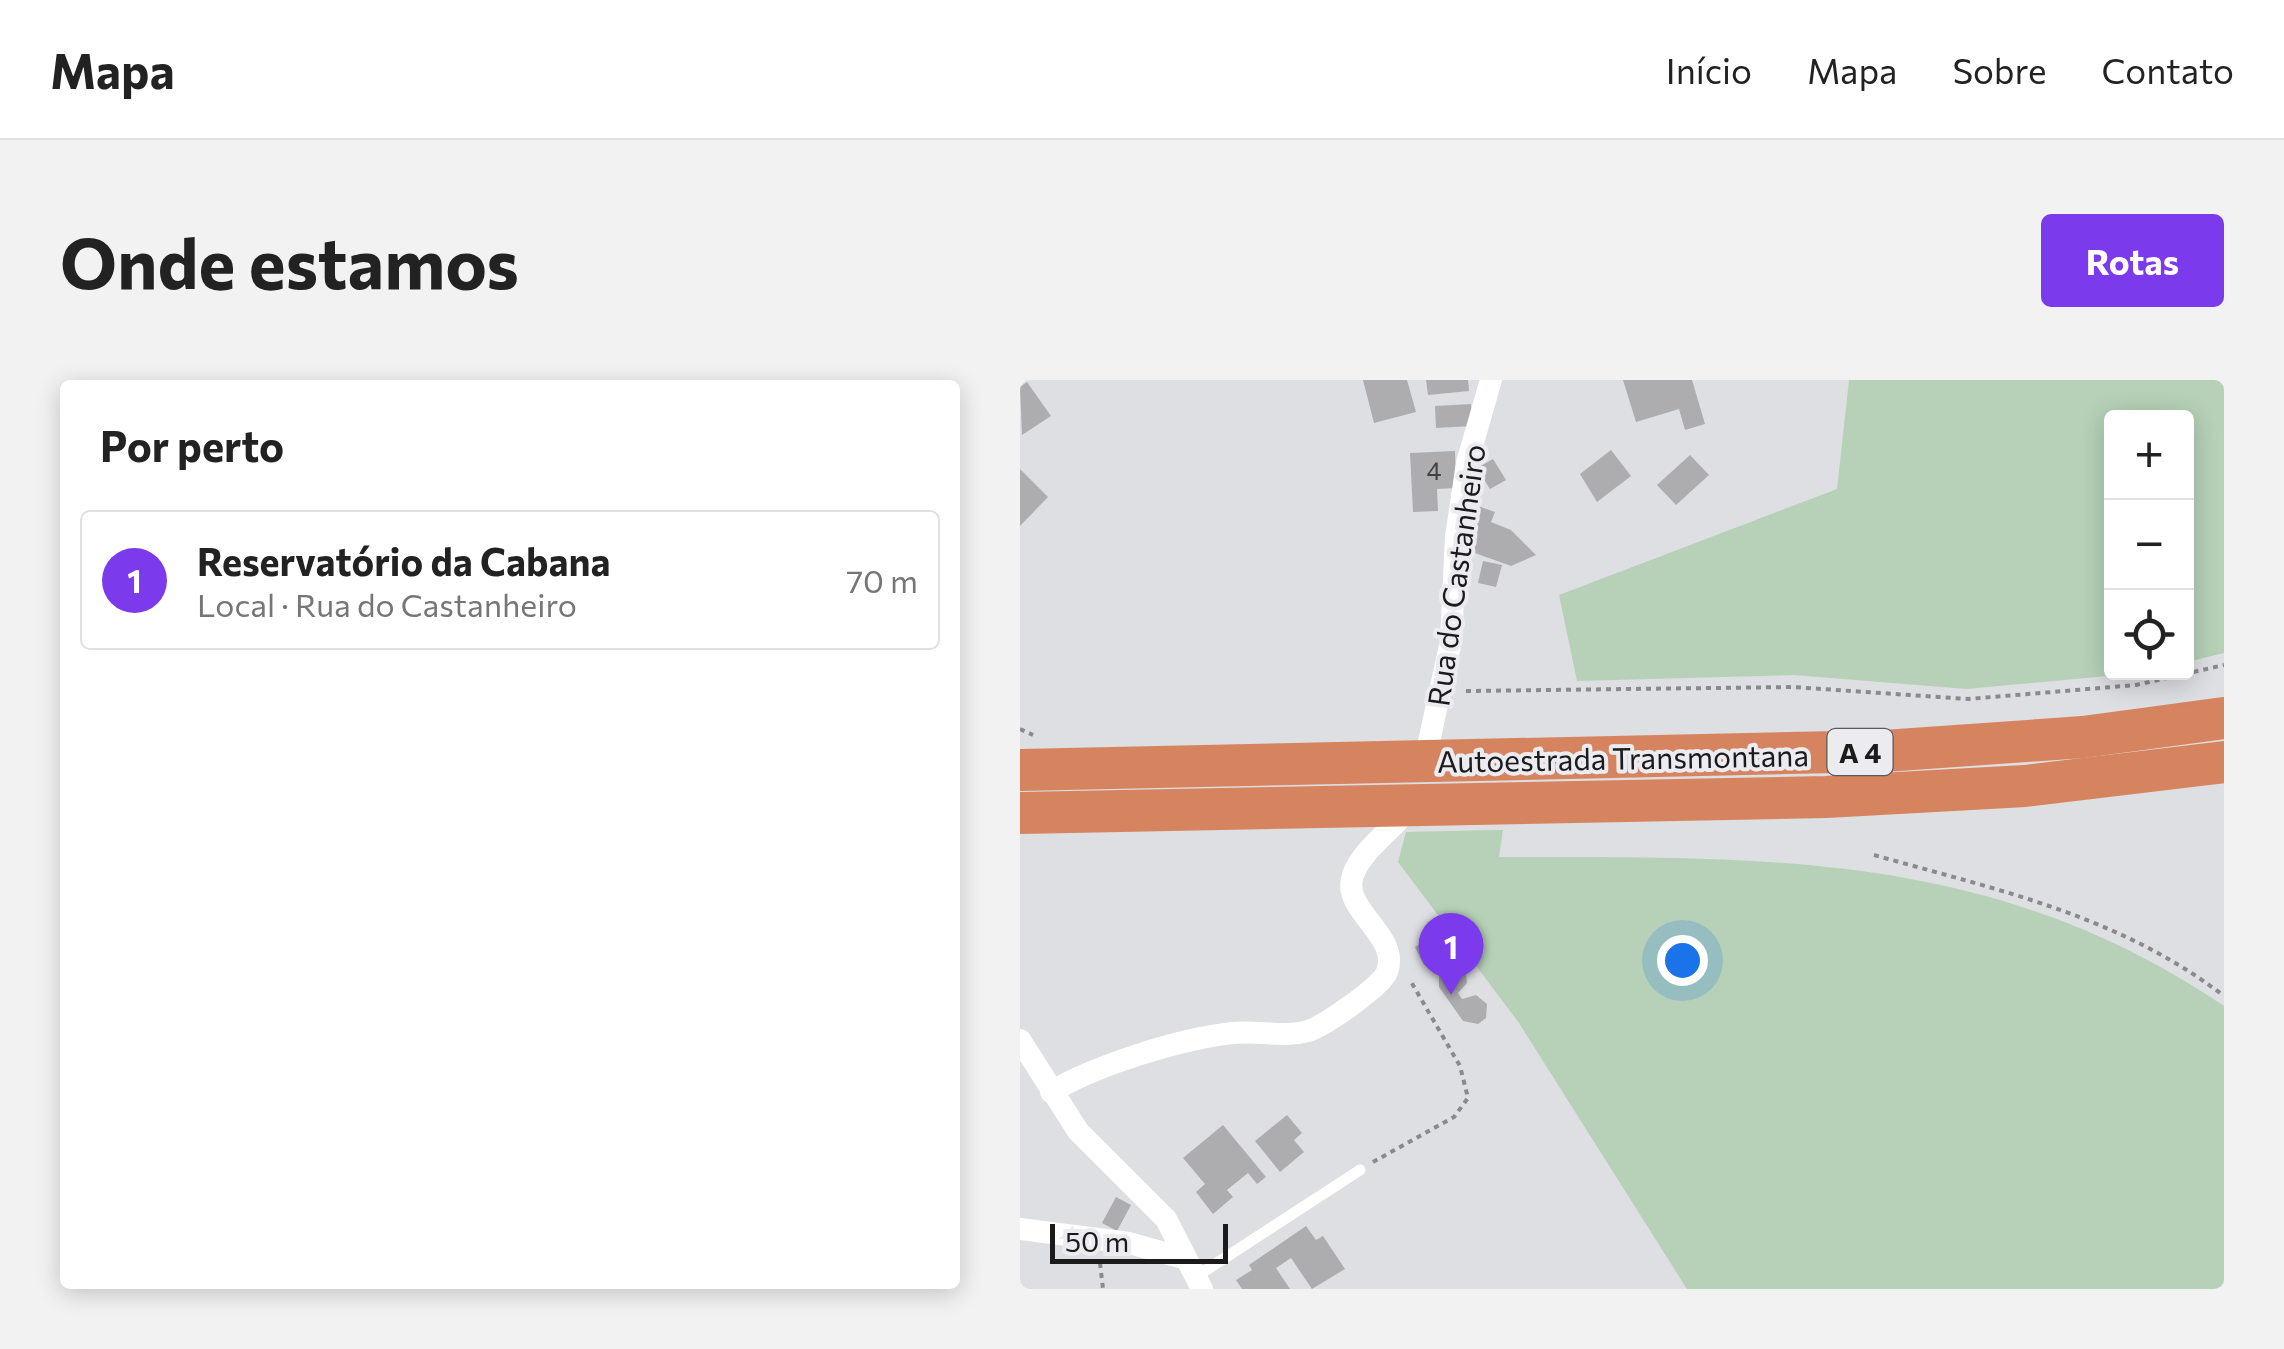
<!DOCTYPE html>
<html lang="pt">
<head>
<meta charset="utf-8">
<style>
	:root { --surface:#fff; --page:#f2f2f2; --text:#222; --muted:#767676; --line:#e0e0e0; --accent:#7c3aed }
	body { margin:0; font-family:Commissioner,sans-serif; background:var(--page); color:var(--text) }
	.controls { position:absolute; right:30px; top:30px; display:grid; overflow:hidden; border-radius:10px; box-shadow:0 5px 25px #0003 }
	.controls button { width:90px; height:90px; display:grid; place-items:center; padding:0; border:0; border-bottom:2px solid var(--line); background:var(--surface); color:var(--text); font:50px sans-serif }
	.scale { position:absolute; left:30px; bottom:25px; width:178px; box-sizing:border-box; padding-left:10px; border:5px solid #1b1b1c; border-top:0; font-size:28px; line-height:35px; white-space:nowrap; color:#1b1b1c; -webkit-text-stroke:8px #ececf0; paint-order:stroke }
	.you { position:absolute; left:662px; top:580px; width:35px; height:35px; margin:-25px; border:8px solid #fff; border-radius:50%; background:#1a73e8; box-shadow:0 0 0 15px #1a73e833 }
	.badge { display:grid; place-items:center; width:65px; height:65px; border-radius:50%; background:var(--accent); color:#fff; font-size:32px; font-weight:700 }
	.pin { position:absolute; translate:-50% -82px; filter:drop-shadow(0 2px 5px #0008) }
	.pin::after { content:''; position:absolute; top:52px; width:35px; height:30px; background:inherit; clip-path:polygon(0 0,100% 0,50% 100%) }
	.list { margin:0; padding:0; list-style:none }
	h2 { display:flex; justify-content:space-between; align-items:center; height:130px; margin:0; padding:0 40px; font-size:42px }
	h2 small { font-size:32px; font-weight:400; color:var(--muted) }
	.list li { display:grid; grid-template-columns:65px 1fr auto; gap:30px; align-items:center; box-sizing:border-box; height:140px; margin:0 20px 20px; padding:0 20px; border:2px solid var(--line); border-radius:10px }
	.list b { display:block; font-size:38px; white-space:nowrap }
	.list p { margin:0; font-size:32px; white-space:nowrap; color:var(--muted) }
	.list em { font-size:32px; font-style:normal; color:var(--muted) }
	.icon { flex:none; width:55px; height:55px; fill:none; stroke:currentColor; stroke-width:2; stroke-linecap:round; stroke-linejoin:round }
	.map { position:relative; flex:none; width:1204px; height:909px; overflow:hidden; border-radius:10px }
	header { display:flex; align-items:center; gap:60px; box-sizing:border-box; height:140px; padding:0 50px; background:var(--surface); border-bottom:2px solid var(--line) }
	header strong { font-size:48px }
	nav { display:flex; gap:55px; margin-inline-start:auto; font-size:35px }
	.intro { display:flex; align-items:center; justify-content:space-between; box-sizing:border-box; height:240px; padding:0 60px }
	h1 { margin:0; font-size:70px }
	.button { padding:25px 45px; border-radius:10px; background:var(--accent); color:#fff; font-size:35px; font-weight:700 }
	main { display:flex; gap:60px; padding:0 60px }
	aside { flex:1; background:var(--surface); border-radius:10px; box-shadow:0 5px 25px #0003 }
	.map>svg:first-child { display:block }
</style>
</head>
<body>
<header>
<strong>Mapa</strong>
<nav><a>Início</a><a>Mapa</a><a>Sobre</a><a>Contato</a></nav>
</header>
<div class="intro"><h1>Onde estamos</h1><a class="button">Rotas</a></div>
<main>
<aside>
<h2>Por perto<small></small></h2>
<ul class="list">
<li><span class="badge">1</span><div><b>Reservatório da Cabana</b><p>Local · Rua do Castanheiro</p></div><em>70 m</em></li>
</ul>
</aside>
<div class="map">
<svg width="1204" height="909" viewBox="0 0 1204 909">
	<rect width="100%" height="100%" fill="#dedfe2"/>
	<g fill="#b6d1b8">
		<path d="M829 0H1204V273L1167 282 1166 38H1092V292L1120 293 946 309 774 295 557 301 539 215 817 109Z"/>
		<path d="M476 450H483L479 477C744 477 974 470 1204 626V909H667L499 643 378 482 386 452Z"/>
	</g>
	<g fill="#adadb0">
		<path d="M343 0H387L396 32 354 43Z"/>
		<path d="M406 0H448L449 11 408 15Z"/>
		<path d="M603 0H672L685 44 665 50 659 29 616 42Z"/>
		<path d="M7 2 31 36 2 55 0 7Z"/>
		<path d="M451 24 452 46 416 48 415 26Z"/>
		<path d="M591 70 611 96 577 122 560 94Z"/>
		<path d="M435 71 436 108 417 109 418 131 393 132 390 73Z"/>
		<path d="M670 75 689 95 656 125 637 105Z"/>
		<path d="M473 79 486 100 470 109 457 88Z"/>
		<path d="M0 89 28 117 0 146Z"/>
		<path d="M455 125 475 132 471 142 491 150 516 175 491 186 444 169Z"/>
		<path d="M463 181 482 185 476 207 458 203Z"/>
		<path d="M419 555 428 573 404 585 395 567Z"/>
		<path d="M426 586 439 587 446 594 447 603 438 613 442 619 456 615 467 624 466 638 458 644 443 641 419 607V592Z"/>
		<path d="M267 735 282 753 274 760 284 772 260 792 235 761Z"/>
		<path d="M203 745 246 797 237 804 228 793 207 810 213 817 193 834 176 812 185 804 163 778Z"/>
		<path d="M96 817 111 825 97 851 82 843Z"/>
		<path d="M286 846 296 860 303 856 325 889 292 909 271 878 256 888 270 909H222L216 900 232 890 229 885Z"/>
	</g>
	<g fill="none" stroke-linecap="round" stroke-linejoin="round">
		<g stroke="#898a8c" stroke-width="4" stroke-dasharray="5 5" stroke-linecap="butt">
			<path d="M446 311 773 307 948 319 1116 305 1204 285"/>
			<path d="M0 349 13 355"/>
			<path d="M854 475C978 510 1100 536 1204 616"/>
			<path d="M353 782 434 737 448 718 440 686 390 600"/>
			<path d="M80 883 83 909"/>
		</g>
		<path stroke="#fff" stroke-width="11" d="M174 898 340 790"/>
		<g stroke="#fff" stroke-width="22">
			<path d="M403 389 431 261 436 157 447 83 471 0"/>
			<path d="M0 660 58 751 146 839 182 909"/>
			<path d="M31 712C76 685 160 659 212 653 237 650 264 658 288 651 304 646 361 607 367 592 381 555 320 530 333 495 343 467 376 449 391 424"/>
			<path d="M0 849 109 863 163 878"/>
		</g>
		<g stroke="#d6845f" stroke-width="42">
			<path d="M0 390 864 371 1063 357 1204 338"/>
			<path d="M0 433 806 417 1005 406 1204 382"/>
		</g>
	</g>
	<g text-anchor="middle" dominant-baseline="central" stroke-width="8" stroke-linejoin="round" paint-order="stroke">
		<g font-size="25" fill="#404041">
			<text x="414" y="90">4</text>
		</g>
		<rect fill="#ececf0" stroke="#5a5a5c" stroke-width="2.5" x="807.5" y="349" width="65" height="46" rx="8"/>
		<g font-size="28" font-weight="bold" fill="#1b1b1c">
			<text x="840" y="372">A 4</text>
		</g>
		<g font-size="30" fill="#1b1b1c" stroke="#ececf0">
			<text transform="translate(435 195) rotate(-82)">Rua do Castanheiro</text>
			<text transform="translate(603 377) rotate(-1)">Autoestrada Transmontana</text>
		</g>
	</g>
</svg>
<div class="controls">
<button>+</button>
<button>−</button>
<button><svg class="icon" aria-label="locate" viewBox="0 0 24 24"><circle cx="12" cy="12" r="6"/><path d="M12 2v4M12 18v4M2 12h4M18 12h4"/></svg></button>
</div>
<div class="scale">50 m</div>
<div class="you"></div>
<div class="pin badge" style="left:431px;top:615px">1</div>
</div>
</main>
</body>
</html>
